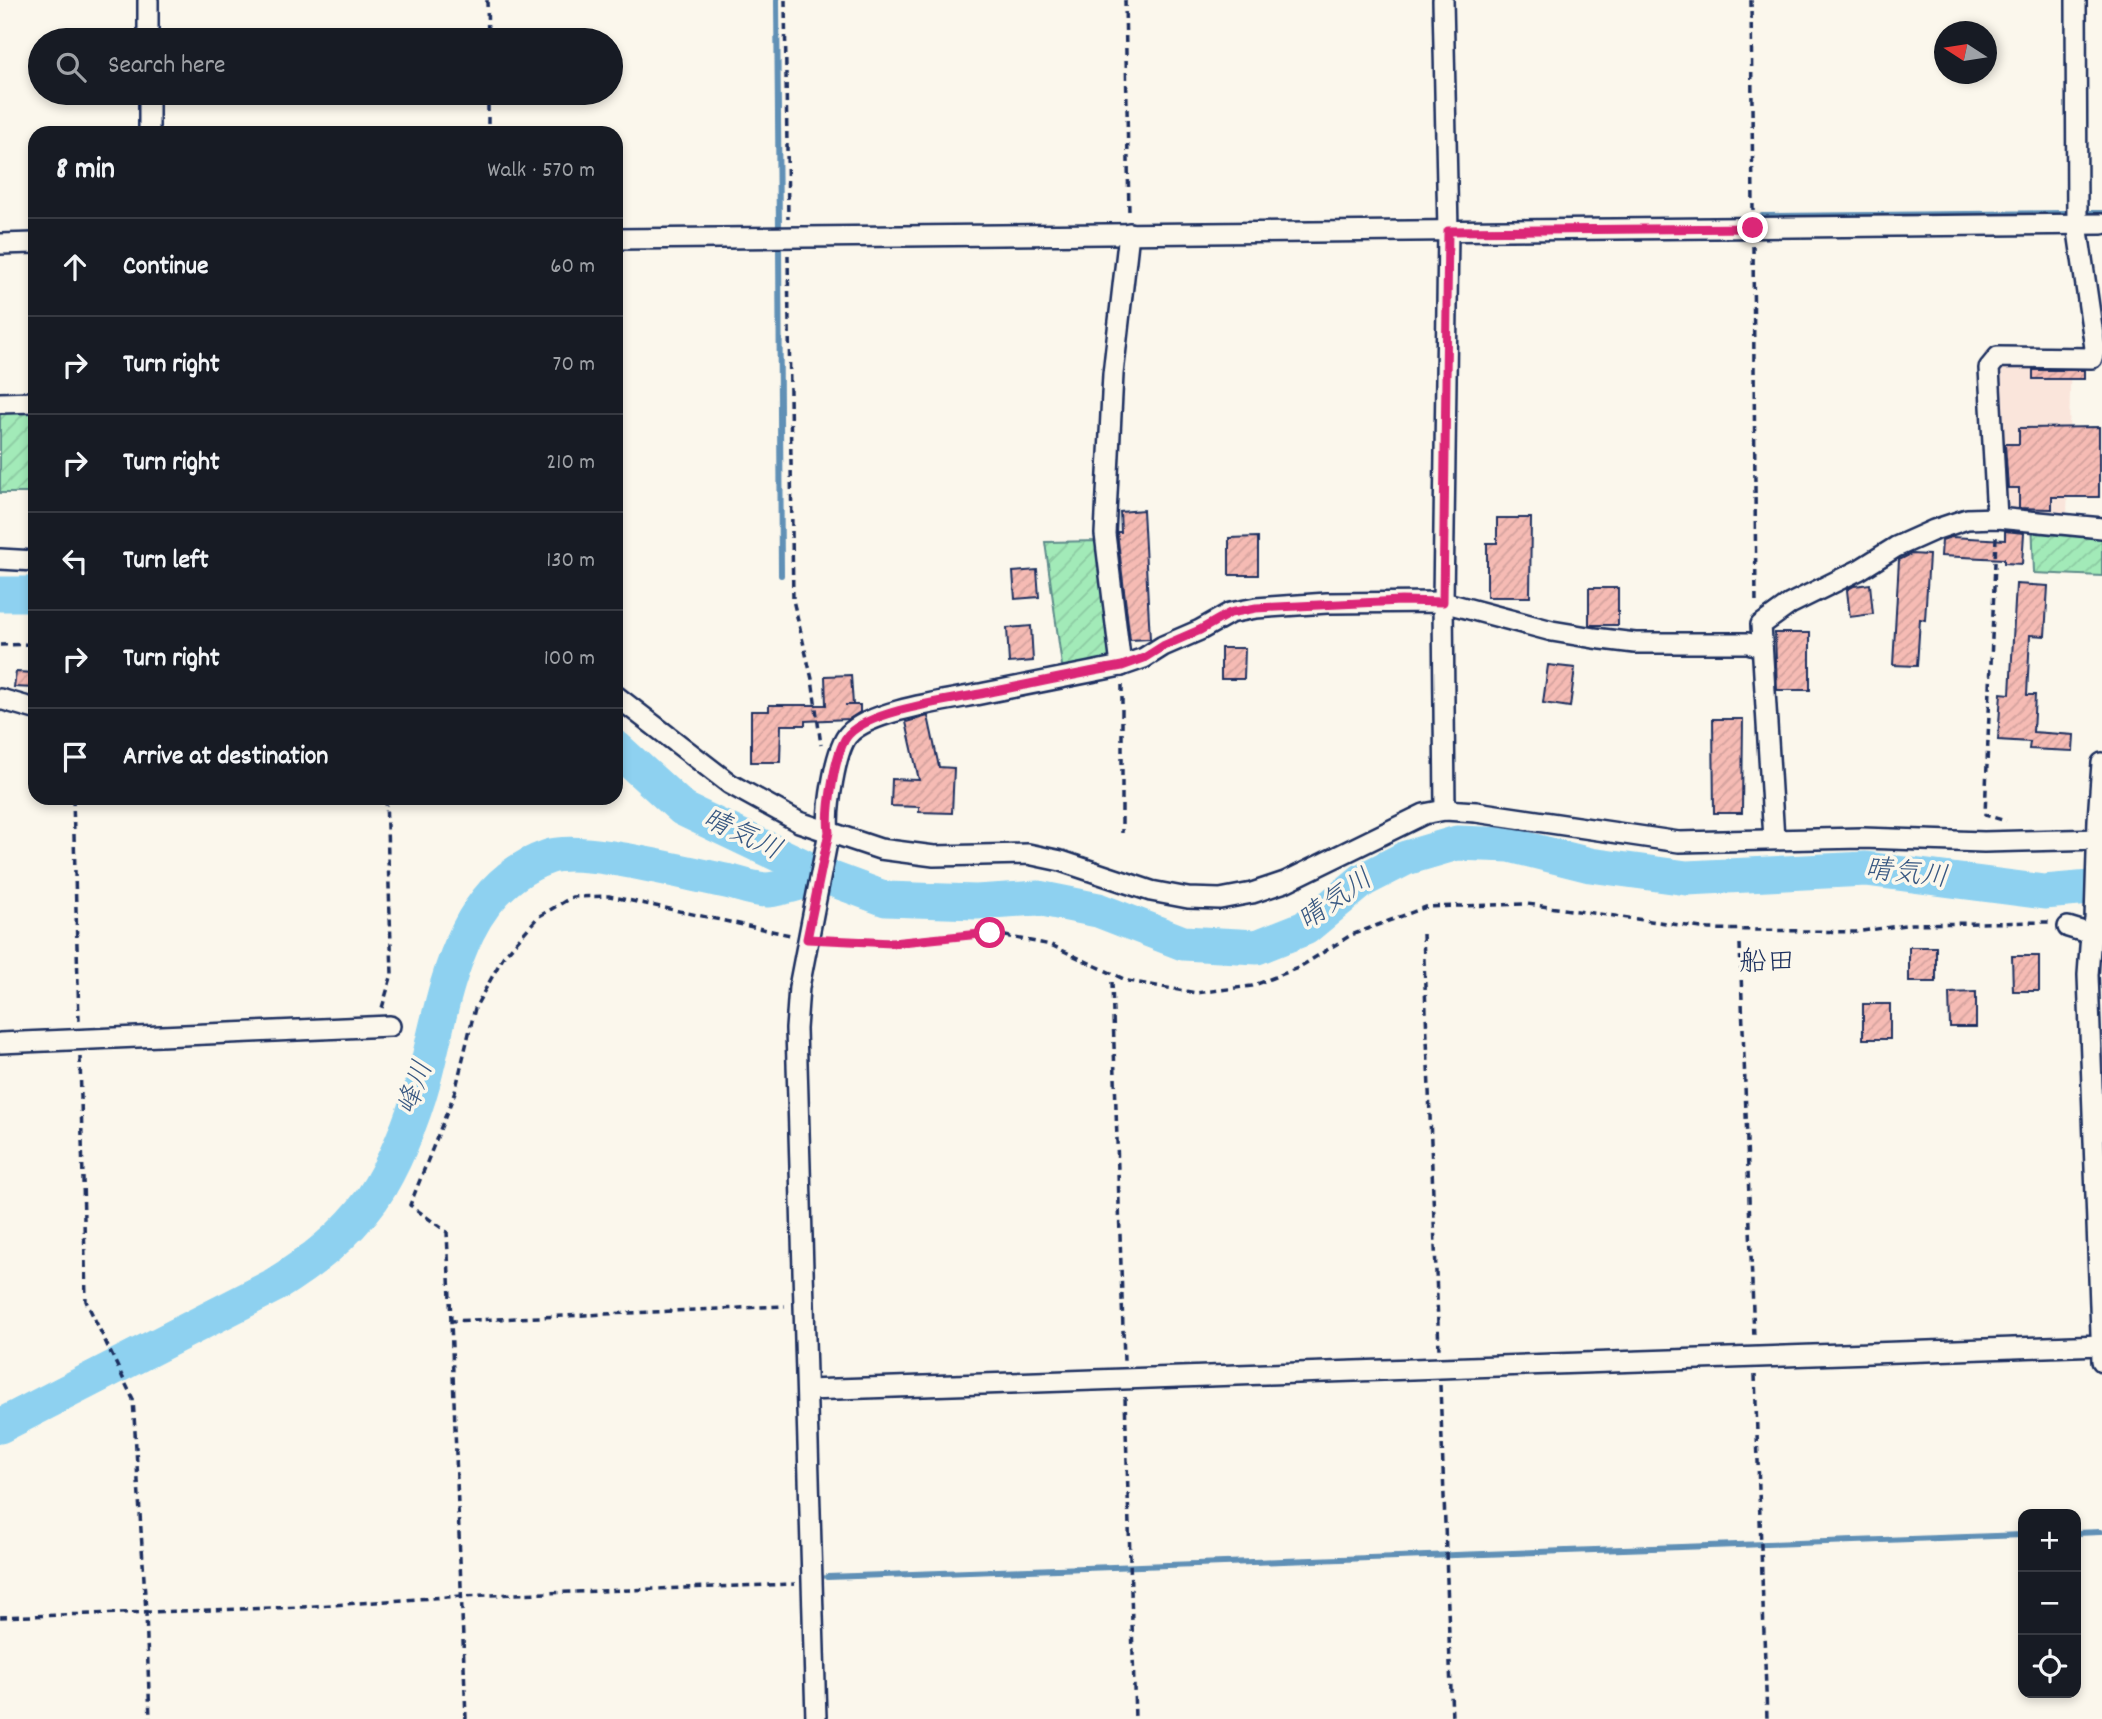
<!DOCTYPE html>
<html lang="en">
<head>
<meta charset="utf-8">
<style>
	:root { --surface:#171b24; --page:#20242c; --text:#f1f3f6; --muted:#9ea1a6; --line:#363941 }
	body { margin:0; font-family:Dekko,"Klee One",sans-serif; background:var(--page); color:var(--text) }
	.controls { position:absolute; right:21px; bottom:21px; display:grid; overflow:hidden; border-radius:14px; box-shadow:0 4px 10px #0003 }
	.controls button { width:63px; height:63px; display:grid; place-items:center; padding:0; border:0; border-bottom:2px solid var(--line); background:var(--surface); color:var(--text); font:35px sans-serif }
	.compass { position:absolute; left:1934px; top:21px; width:63px; height:63px; border-radius:50%; background:var(--surface); box-shadow:0 4px 10px #0003; rotate:282deg }
	.stop { position:absolute; width:21px; height:21px; margin:-16px; border:5px solid #db2777; border-radius:50%; background:#fff }
	.stop.end { background:#db2777; border-color:#fff; box-shadow:0 2px 7px #0008 }
	.list { margin:0; padding:0; list-style:none }
	h2 { display:flex; justify-content:space-between; align-items:center; height:91px; margin:0; padding:0 28px; font-size:30px }
	h2 small { font-size:23px; font-weight:400; color:var(--muted) }
	.list li { display:grid; grid-template-columns:46px 1fr auto; gap:21px; align-items:center; box-sizing:border-box; height:98px; padding:0 28px; border-top:2px solid var(--line) }
	.list b { display:block; font-size:26px; white-space:nowrap }
	.list em { font-size:23px; font-style:normal; color:var(--muted) }
	.icon { flex:none; width:38px; height:38px; fill:none; stroke:currentColor; stroke-width:2; stroke-linecap:round; stroke-linejoin:round }
	.map { position:relative; flex:none; width:2102px; height:1719px; overflow:hidden }
	.search { position:absolute; background:var(--surface); box-shadow:0 4px 10px #0003; left:28px; top:28px; width:595px; height:77px; display:flex; align-items:center; gap:18px; box-sizing:border-box; padding:0 24px; border-radius:38px; color:var(--muted); font-size:26px }
	.panel { position:absolute; background:var(--surface); box-shadow:0 4px 10px #0003; left:28px; top:126px; width:595px; height:679px; border-radius:21px }
	.map>svg:first-child { display:block }
</style>
</head>
<body>
<div class="map">
<svg width="2102" height="1719" viewBox="0 0 2102 1719">
	<defs>
		<pattern id="garden-furrows" width="10" height="10" patternUnits="userSpaceOnUse" patternTransform="scale(1.75)"><rect width="10" height="10" fill="#a2eab8"/><path d="M-1 1l2-2M0 10L10 0M9 11l2-2" fill="none" stroke="#8bc9a1"/></pattern>
		<pattern id="building-hatch" width="6" height="6" patternUnits="userSpaceOnUse" patternTransform="scale(1.75)"><rect width="6" height="6" fill="#f6bbb4"/><path d="M-1 1l2-2M0 6l6-6M5 7l2-2" fill="none" stroke="#d2a19d"/></pattern>
	</defs>
	<rect width="100%" height="100%" fill="#fbf7ec"/>
	<filter id="ink" filterUnits="userSpaceOnUse"><feTurbulence type="fractalNoise" baseFrequency=".0143" numOctaves="2"/><feDisplacementMap in="SourceGraphic" scale="14" xChannelSelector="R" yChannelSelector="G"/><feConvolveMatrix kernelMatrix="1 2 1 2 8 2 1 2 1" color-interpolation-filters="sRGB"/></filter>
	<g filter="url(#ink)">
		<path fill="#fae5db" d="M2071 350 2067 518 1991 508 1984 351Z"/>
		<g fill="url(#garden-furrows)" stroke="#5e8c8b" stroke-width="2">
			<path d="M35 391V493H0V393Z"/>
			<path d="M2032 517 2102 521V576L2034 573Z"/>
			<path d="M1100 541 1112 662 1062 666 1045 542Z"/>
		</g>
		<g fill="none" stroke-linecap="round" stroke-linejoin="round">
			<g stroke="#6090b6" stroke-width="6">
				<path d="M777 0 779 232"/>
				<path d="M2086 213H2102"/>
				<path d="M1762 216 2067 213"/>
				<path d="M779 246 781 575"/>
				<path d="M2076 1533 2100 1532"/>
				<path d="M827 1577 2023 1535"/>
			</g>
			<g stroke="#8ed1f0" stroke-width="35">
				<path d="M0 594H35"/>
				<path d="M616 748 683 809 824 876 886 899 976 902 1038 898 1098 910 1183 943 1257 947 1305 928 1363 880 1406 858 1457 843 1510 845 1590 865 1687 878 1866 869 2044 892 2102 887"/>
				<path d="M0 1426 273 1286C312 1262 345 1236 372 1199 393 1168 413 1119 423 1082 445 1001 455 889 548 857 582 845 691 875 731 882 742 885 756 890 767 890 785 889 806 880 824 876"/>
			</g>
		</g>
		<g fill="url(#building-hatch)" stroke="#1b2f5e" stroke-width="2">
			<rect x="2033" y="370" width="51" height="9"/>
			<path d="M2099 427V497H2052V509L2019 508V488H2008L2005 444H2019V428Z"/>
			<path d="M1143 510 1150 639 1130 640 1117 532H1121L1120 512Z"/>
			<path d="M1497 518H1531L1530 597H1487V543H1497Z"/>
			<path d="M2005 531 2024 533 2022 564 2004 563V559L1941 556 1942 540 1951 537 2005 540Z"/>
			<path d="M1258 537V575H1229V538Z"/>
			<path d="M1911 554 1929 555 1925 620 1920 619 1917 666 1893 665 1899 560Z"/>
			<path d="M1037 570 1039 597 1015 599 1013 572Z"/>
			<path d="M1870 584 1873 614 1850 617 1847 590 1854 586Z"/>
			<path d="M2016 584 2048 586 2045 636 2030 635 2027 695H2035L2033 732 2074 735 2073 751 2029 749 2030 742 1998 740 2001 693 2010 694Z"/>
			<rect x="1589" y="588" width="29" height="37"/>
			<path d="M1031 626 1033 661 1009 663 1007 628Z"/>
			<path d="M1775 633H1810V690H1777Z"/>
			<path d="M1221 648H1245L1244 679H1221Z"/>
			<path d="M1548 665 1575 668 1570 707 1543 703Z"/>
			<path d="M16 672 35 673V688L14 687Z"/>
			<path d="M851 675 853 705H845H860V712L849 719 805 721V725H781L780 762H751V711H769V705H826L825 676Z"/>
			<path d="M928 716 939 767 954 768 952 813 919 812V807L891 806 892 779 919 780 906 722Z"/>
			<path d="M1713 719H1743L1742 813H1714Z"/>
			<rect x="1909" y="947" width="27" height="35"/>
			<path d="M2012 956H2039V991H2013Z"/>
			<path d="M1976 992V1027H1950L1949 993Z"/>
			<rect x="1863" y="1004" width="27" height="35"/>
		</g>
		<g fill="none" stroke-linecap="round" stroke-linejoin="round">
			<g stroke="#1b2f5e" stroke-width="24">
				<g id="minor">
					<path d="M148 0V40"/>
					<path d="M1443 0 1448 231 1443 602 1445 810"/>
					<path d="M149 93V133"/>
					<path d="M616 239 2102 224"/>
					<path d="M0 244 35 243"/>
					<path d="M0 403 35 402"/>
					<path d="M1997 518 1989 368 1998 357 2092 358 2095 348 2077 224 2076 0"/>
					<path d="M0 559 35 561"/>
					<path d="M1121 666 1105 534 1113 374 1129 233"/>
					<path d="M616 696 730 784 799 822 880 849 934 856 1028 854 1061 861 1151 891 1188 898 1220 899 1252 893 1285 882 1424 814 1445 810 1476 812 1679 842 1862 838 1984 842 2102 839"/>
					<path d="M0 699 35 709"/>
					<path d="M2102 763 2098 820 2095 920 2091 934 2088 975 2102 1361"/>
					<path d="M1774 839 1761 625 1790 604 1859 570 1896 547 1934 530 1967 519 1997 518 2102 528"/>
					<path d="M2068 927 2091 934"/>
					<path d="M0 1043 390 1026"/>
					<path d="M807 1390 2102 1345"/>
					<path d="M816 1719 796 1029 799 987 829 832C826 813 835 748 849 734 871 710 951 700 985 693 1031 684 1076 675 1121 666L1144 658 1163 646 1200 630 1230 613 1256 608 1327 603 1443 602 1552 631 1594 638 1635 643H1748L1761 647"/>
				</g>
			</g>
			<g stroke="#1b2f5e" stroke-width="3.5" stroke-dasharray="7 5" stroke-linecap="butt">
				<path d="M487 0 488 40"/>
				<path d="M785 0 788 219"/>
				<path d="M1125 0 1129 214"/>
				<path d="M1751 0 1753 210"/>
				<path d="M488 93V133"/>
				<path d="M1753 246 1756 606"/>
				<path d="M788 255 793 600 812 679 821 745"/>
				<path d="M1996 537 1985 815 2006 821"/>
				<path d="M0 645 35 644"/>
				<path d="M1122 685V833"/>
				<path d="M73 798 79 1021"/>
				<path d="M1423 934 1439 1350"/>
				<path d="M825 940 892 942 990 933 1051 945 1128 981 1196 993 1252 986 1298 968 1351 935 1426 907 1527 904 1709 929 1856 932 1911 924 2049 922"/>
				<path d="M1740 944 1754 1339"/>
				<path d="M1112 982 1124 1361"/>
				<path d="M382 1008 392 974 386 798"/>
				<path d="M80 1057 86 1301 133 1399 146 1612 150 1719"/>
				<path d="M451 1321 447 1232 410 1205 455 1092 475 1008 503 957 538 917 572 897 609 896 790 935"/>
				<path d="M1755 1375 1767 1719"/>
				<path d="M1440 1385 1452 1719"/>
				<path d="M1125 1397 1135 1719"/>
				<path d="M0 1617 302 1607 461 1596 795 1584"/>
				<path d="M466 1719 451 1321 785 1306"/>
			</g>
			<use href="#minor" stroke="#fbf7ec" stroke-width="19"/>
		</g>
	</g>
	<g fill="none" stroke-linecap="round" stroke-linejoin="round" filter="url(#ink)">
		<path stroke="#db2777" stroke-width="9" d="M990 933 892 943 807 939 829 832C826 813 835 748 849 734 872 710 951 700 985 693 1031 684 1076 674 1122 666L1144 658 1163 646 1200 630 1230 613 1256 608 1401 601 1443 602 1448 231 1753 228"/>
	</g>
	<g text-anchor="middle" dominant-baseline="central" stroke-width="7" stroke-linejoin="round" paint-order="stroke">
		<g font-size="28" font-style="italic" fill="#385882" stroke="#fbf7ec">
			<text transform="translate(741 837) rotate(25)">晴気川</text>
			<text transform="translate(1906 876) rotate(6)">晴気川</text>
			<text transform="translate(1337 902) rotate(-35)">晴気川</text>
			<text transform="translate(418 1089) rotate(-71)">峰川</text>
		</g>
		<g font-size="28" fill="#1b2f5e" stroke="#fbf7ec">
			<text x="1767" y="965">船田</text>
		</g>
	</g>
</svg>
<div class="controls">
<button>+</button>
<button>−</button>
<button><svg class="icon" aria-label="locate" viewBox="0 0 24 24"><circle cx="12" cy="12" r="6"/><path d="M12 2v4M12 18v4M2 12h4M18 12h4"/></svg></button>
</div>
<svg class="compass" viewBox="-18 -18 36 36"><path d="M0-13l5 13h-10z" fill="#e53935"/><path d="M0 13l5-13h-10z" fill="#9ea1a6"/></svg>
<div class="stop" style="left:990px;top:933px"></div>
<div class="stop end" style="left:1753px;top:228px"></div>
<div class="search"><svg class="icon" aria-label="search" viewBox="0 0 24 24"><circle cx="10" cy="10" r="6"/><path d="M15 15l6 6"/></svg>Search here</div>
<section class="panel">
<h2>8 min<small>Walk · 570 m</small></h2>
<ul class="list">
<li><svg class="icon" aria-label="ahead" viewBox="0 0 24 24"><path d="M12 20V5M6 11l6-6 6 6"/></svg><div><b>Continue</b></div><em>60 m</em></li>
<li><svg class="icon" aria-label="right" viewBox="0 0 24 24"><path d="M7 20v-9h11M14 6l5 5-5 5"/></svg><div><b>Turn right</b></div><em>70 m</em></li>
<li><svg class="icon" aria-label="right" viewBox="0 0 24 24"><path d="M7 20v-9h11M14 6l5 5-5 5"/></svg><div><b>Turn right</b></div><em>210 m</em></li>
<li><svg class="icon" aria-label="left" viewBox="0 0 24 24"><path d="M17 20v-9H6M10 6l-5 5 5 5"/></svg><div><b>Turn left</b></div><em>130 m</em></li>
<li><svg class="icon" aria-label="right" viewBox="0 0 24 24"><path d="M7 20v-9h11M14 6l5 5-5 5"/></svg><div><b>Turn right</b></div><em>100 m</em></li>
<li><svg class="icon" aria-label="arrive" viewBox="0 0 24 24"><path d="M6 21V4h12l-3 4 3 4H6"/></svg><div><b>Arrive at destination</b></div></li>
</ul>
</section>
</div>
</body>
</html>
